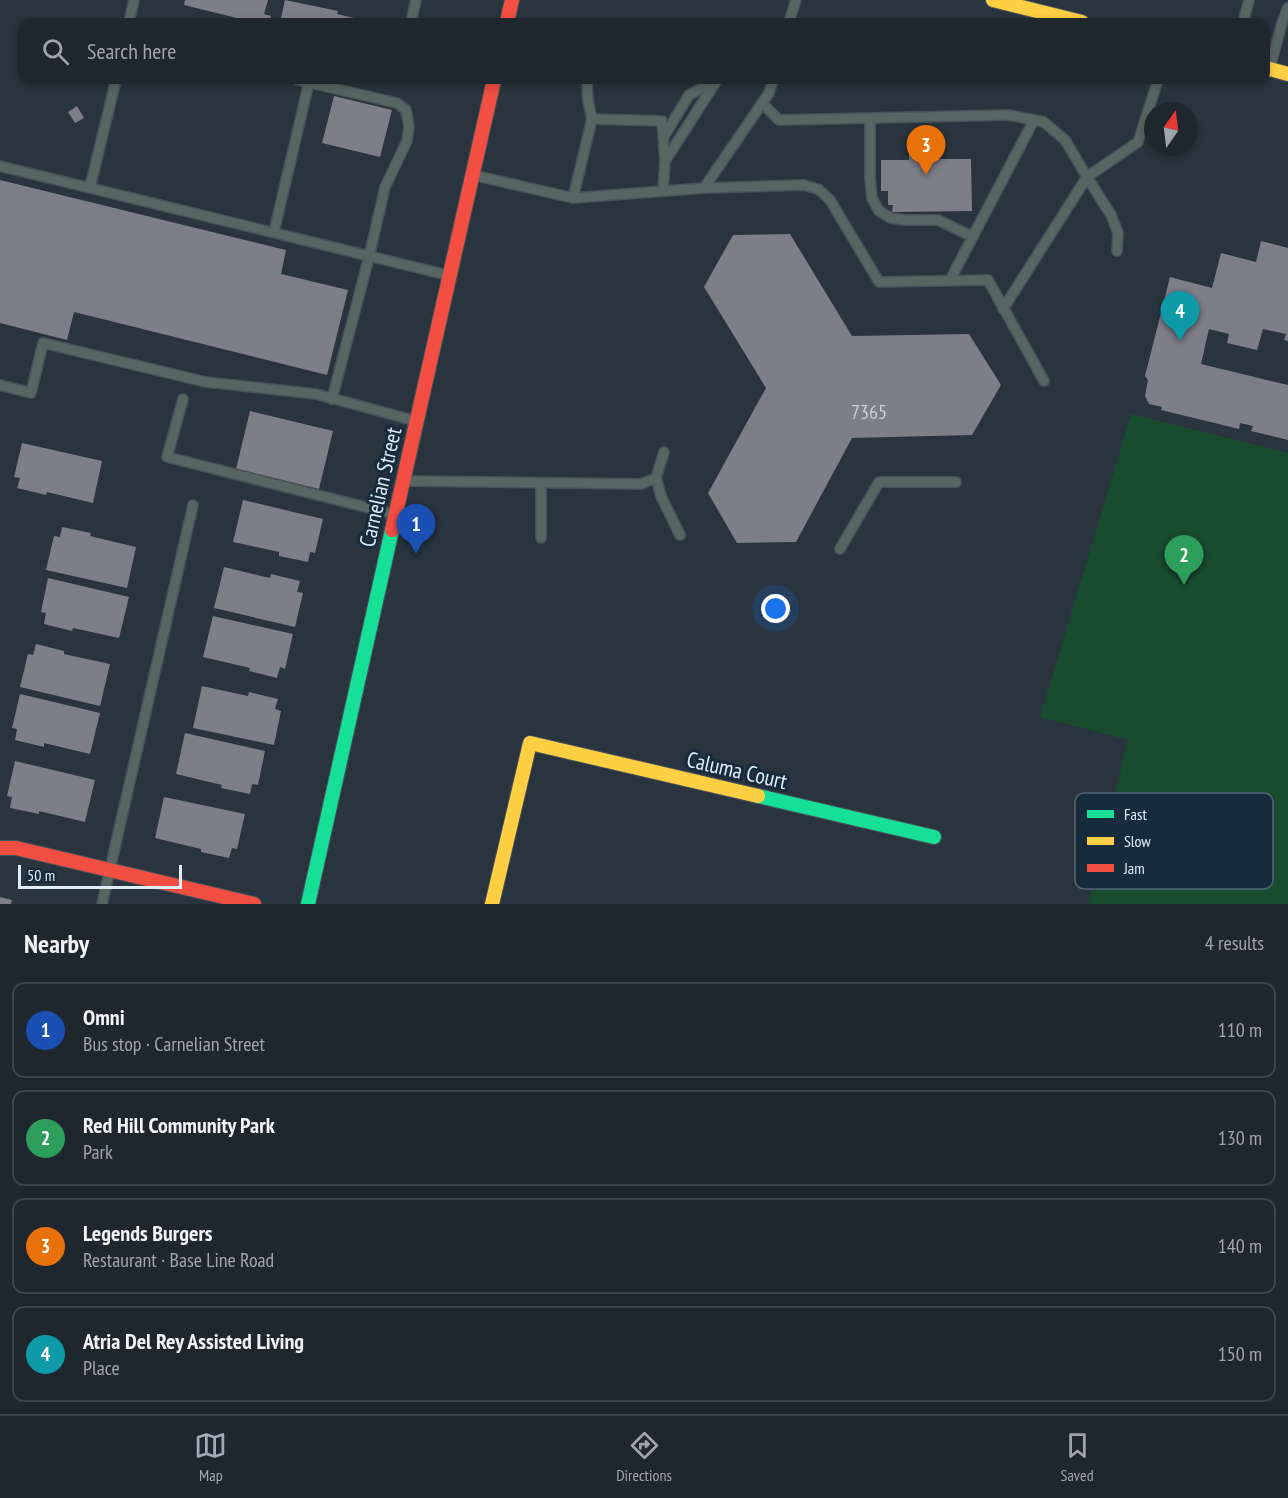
<!DOCTYPE html>
<html lang="en">
<head>
<meta charset="utf-8">
<style>
	:root { --surface:#1f272e; --page:#2c333a; --text:#f1f3f6; --muted:#a1a5aa; --line:#3c444a; --accent:#a1acb8 }
	body { margin:0; font-family:"PT Sans Narrow",sans-serif; background:var(--page); color:var(--text) }
	.compass { position:absolute; left:1144px; top:102px; width:54px; height:54px; border-radius:50%; background:var(--surface); box-shadow:0 3px 9px #0003; rotate:14deg }
	.scale { position:absolute; left:18px; bottom:15px; width:164px; box-sizing:border-box; padding-left:6px; border:3px solid #e1edf9; border-top:0; font-size:16px; line-height:21px; white-space:nowrap; color:#e1edf9; -webkit-text-stroke:4px #162b3c; paint-order:stroke }
	.you { position:absolute; left:776px; top:609px; width:21px; height:21px; margin:-15px; border:4px solid #fff; border-radius:50%; background:#1a73e8; box-shadow:0 0 0 9px #1a73e833 }
	.badge { display:grid; place-items:center; width:39px; height:39px; border-radius:50%; background:var(--accent); color:#fff; font-size:20px; font-weight:700 }
	.pin { position:absolute; translate:-50% -50px; filter:drop-shadow(0 2px 3px #0008) }
	.pin::after { content:''; position:absolute; top:32px; width:21px; height:18px; background:inherit; clip-path:polygon(0 0,100% 0,50% 100%) }
	.list { margin:0; padding:0; list-style:none }
	h2 { display:flex; justify-content:space-between; align-items:center; height:78px; margin:0; padding:0 24px; font-size:26px }
	h2 small { font-size:20px; font-weight:400; color:var(--muted) }
	.list li { display:grid; grid-template-columns:39px 1fr auto; gap:18px; align-items:center; box-sizing:border-box; height:96px; margin:0 12px 12px; padding:0 12px; border:2px solid var(--line); border-radius:12px }
	.list b { display:block; font-size:22px; white-space:nowrap }
	.list p { margin:0; font-size:20px; white-space:nowrap; color:var(--muted) }
	.list em { font-size:20px; font-style:normal; color:var(--muted) }
	.icon { flex:none; width:33px; height:33px; fill:none; stroke:currentColor; stroke-width:2; stroke-linecap:round; stroke-linejoin:round }
	.map { position:relative; flex:none; width:1288px; height:904px; overflow:hidden }
	.search { position:absolute; background:var(--surface); box-shadow:0 3px 9px #0003; left:18px; right:18px; top:18px; height:66px; display:flex; align-items:center; gap:15px; box-sizing:border-box; padding:0 21px; border-radius:12px; color:var(--muted); font-size:22px }
	.sheet { height:510px; background:var(--surface) }
	nav { display:flex; justify-content:space-around; align-items:center; box-sizing:border-box; height:84px; border-top:2px solid var(--line); background:var(--surface); font-size:16px; color:var(--muted) }
	nav a { display:grid; justify-items:center; gap:3px }
	nav .on { color:var(--accent) }
	.map>svg:first-child { display:block }
</style>
</head>
<body>
<div class="map">
<svg width="1288" height="904" viewBox="0 0 1288 904">
	<rect width="100%" height="100%" fill="#29343e"/>
	<path fill="#194b2e" d="M1131 414 1288 453V904H1088L1128 740 1040 717Z"/>
	<g fill="#7d7e88">
		<path d="M185 0H268L264 14 271 16 269 22H253L184 5Z"/>
		<path d="M285 0 338 11 337 14 358 19 357 22H280Z"/>
		<path d="M334 96 392 110 380 157 322 143Z"/>
		<path d="M77 106 84 118 75 123 68 112Z"/>
		<path d="M937 152V159H971L972 211 892 212 893 205H888V191H881V160H909V153Z"/>
		<path d="M0 180 286 250 281 274 348 290 327 375 74 312 67 340 0 323Z"/>
		<path d="M790 234 852 336 969 334 1001 385 972 435 852 438 796 542 737 543 708 493 766 388 704 287 733 235Z"/>
		<path d="M1261 241 1288 248V341L1284 340 1286 334 1263 329 1257 350 1227 343 1229 334 1209 329 1201 364 1288 385V440L1251 431 1253 426 1240 423 1239 429 1161 410 1162 407 1149 404 1145 396 1148 380 1145 376 1170 277 1212 288 1221 253 1256 262Z"/>
		<path d="M250 411 333 431 319 489 236 469Z"/>
		<path d="M22 443 102 461 93 503 47 492 46 495 17 488 20 478 14 477Z"/>
		<path d="M243 500 323 519 315 553 310 552 308 562 279 556V552L233 542Z"/>
		<path d="M62 527 91 533 90 536 136 547 127 588 46 570 54 536 60 537Z"/>
		<path d="M224 567 270 578 271 574 300 581 297 592 303 593 295 627 214 608Z"/>
		<path d="M48 578 129 597 119 638 73 628 72 631 44 624 46 613 41 612Z"/>
		<path d="M213 616 293 634 285 669 280 667 277 678 249 671 250 668 203 657Z"/>
		<path d="M36 644 64 651V654L110 664 100 706 20 687 28 654 33 655Z"/>
		<path d="M202 686 248 696 249 692 278 699 275 709 281 711 274 745 193 728Z"/>
		<path d="M20 694 100 713 90 754 44 743V747L15 740 17 729 12 728Z"/>
		<path d="M185 733 265 751 258 785 252 784 250 794 221 788 222 785 176 774Z"/>
		<path d="M15 761 95 780 85 822 39 811V814L10 808 12 797 7 796Z"/>
		<path d="M164 797 245 814 237 849 232 848 229 858 201 852V849L155 838Z"/>
		<path d="M0 897 12 900 11 904H0Z"/>
	</g>
	<g fill="none" stroke-linecap="round" stroke-linejoin="round">
		<g stroke="#48525a" stroke-width="12">
			<g id="lane">
				<path d="M129 22 134 0"/>
				<path d="M415 22H411L416 0"/>
				<path d="M789 22 796 0"/>
				<path d="M1243 22 1249 0"/>
				<path d="M1270 67 1282 23 1288 8"/>
				<path d="M298 80 397 103 406 110 409 126 407 141 385 187 369 257 332 399"/>
				<path d="M762 103 779 120 1009 115 1044 122 1065 140 1087 177 1003 309"/>
				<path d="M870 118V178L872 198 879 211 891 218 905 220H938L973 237"/>
				<path d="M592 119 662 121 665 161 663 190"/>
				<path d="M663 138 689 95 717 80"/>
				<path d="M665 161 717 80"/>
				<path d="M0 166 447 275"/>
				<path d="M473 175 573 198 704 188 769 93 773 80"/>
				<path d="M90 187 116 80"/>
				<path d="M704 188 803 185 818 189 830 200 879 282 988 280 1044 381"/>
				<path d="M573 198 592 119 588 101 587 80"/>
				<path d="M274 232 309 82"/>
				<path d="M1117 251 1118 233 1111 215 1087 177 1138 142 1158 80"/>
				<path d="M950 280 1034 120"/>
				<path d="M0 385 31 393 43 343 206 382 316 394 416 421"/>
				<path d="M183 399 167 457 393 514"/>
				<path d="M656 478 661 496 680 535"/>
				<path d="M405 481 641 484 656 478 664 452"/>
				<path d="M541 538V483"/>
				<path d="M840 549 879 482H956"/>
				<path d="M102 904 193 505"/>
			</g>
		</g>
		<g stroke="#48525a" stroke-width="16">
			<g id="fast">
				<path d="M758 796 934 837"/>
				<path d="M308 904 392 530"/>
			</g>
		</g>
		<g stroke="#48525a" stroke-width="16">
			<g id="slow">
				<path d="M993 0 1082 22"/>
				<path d="M1266 68 1288 74"/>
				<path d="M492 904 530 743 758 796"/>
			</g>
		</g>
		<g stroke="#48525a" stroke-width="16">
			<g id="jam">
				<path d="M507 22 512 0"/>
				<path d="M392 530 494 80"/>
				<path d="M0 848H16L254 904"/>
			</g>
		</g>
		<use href="#lane" stroke="#576563" stroke-width="9"/>
		<use href="#fast" stroke="#16e098" stroke-width="14"/>
		<use href="#slow" stroke="#ffcf43" stroke-width="14"/>
		<use href="#jam" stroke="#f24e42" stroke-width="14"/>
	</g>
	<g text-anchor="middle" dominant-baseline="central" stroke-width="6" stroke-linejoin="round" paint-order="stroke">
		<g font-size="20" fill="#c8d1dd">
			<text x="869" y="412">7365</text>
		</g>
		<g font-size="22" fill="#e1edf9" stroke="#162b3c">
			<text transform="translate(380 487) rotate(-77)">Carnelian Street</text>
			<text transform="translate(737 770) rotate(13)">Caluma Court</text>
		</g>
	</g>
	<rect x="1075" y="793" width="198" height="96" rx="9" fill="#162b3c" stroke="#536575" stroke-width="1.5"/>
	<rect x="1087" y="810" width="27" height="8" fill="#16e098"/>
	<rect x="1087" y="837" width="27" height="8" fill="#ffcf43"/>
	<rect x="1087" y="864" width="27" height="8" fill="#f24e42"/>
	<g font-size="16" fill="#e1edf9">
		<text x="1124" y="820">Fast</text>
		<text x="1124" y="847">Slow</text>
		<text x="1124" y="874">Jam</text>
	</g>
</svg>
<svg class="compass" viewBox="-18 -18 36 36"><path d="M0-13l5 13h-10z" fill="#e53935"/><path d="M0 13l5-13h-10z" fill="#a1a5aa"/></svg>
<div class="scale">50 m</div>
<div class="you"></div>
<div class="pin badge" style="left:416px;top:554px;background:#1a4fb4">1</div>
<div class="pin badge" style="left:1184px;top:585px;background:#2e9e5b">2</div>
<div class="pin badge" style="left:926px;top:175px;background:#e8710a">3</div>
<div class="pin badge" style="left:1180px;top:341px;background:#0f9aa8">4</div>
<div class="search"><svg class="icon" aria-label="search" viewBox="0 0 24 24"><circle cx="10" cy="10" r="6"/><path d="M15 15l6 6"/></svg>Search here</div>
</div>
<section class="sheet">
<h2>Nearby<small>4 results</small></h2>
<ul class="list">
<li><span class="badge" style="background:#1a4fb4">1</span><div><b>Omni</b><p>Bus stop · Carnelian Street</p></div><em>110 m</em></li>
<li><span class="badge" style="background:#2e9e5b">2</span><div><b>Red Hill Community Park</b><p>Park</p></div><em>130 m</em></li>
<li><span class="badge" style="background:#e8710a">3</span><div><b>Legends Burgers</b><p>Restaurant · Base Line Road</p></div><em>140 m</em></li>
<li><span class="badge" style="background:#0f9aa8">4</span><div><b>Atria Del Rey Assisted Living</b><p>Place</p></div><em>150 m</em></li>
</ul>
</section>
<nav>
<a class="on"><svg class="icon" aria-label="map" viewBox="0 0 24 24"><path d="M3 6l6-2 6 2 6-2v14l-6 2-6-2-6 2zM9 4v14M15 6v14"/></svg>Map</a>
<a><svg class="icon" aria-label="directions" viewBox="0 0 24 24"><path d="M12 3l9 9-9 9-9-9zM9 14v-3h6M13 9l2 2-2 2"/></svg>Directions</a>
<a><svg class="icon" aria-label="saved" viewBox="0 0 24 24"><path d="M7 4h10v16l-5-4-5 4z"/></svg>Saved</a>
</nav>
</body>
</html>
